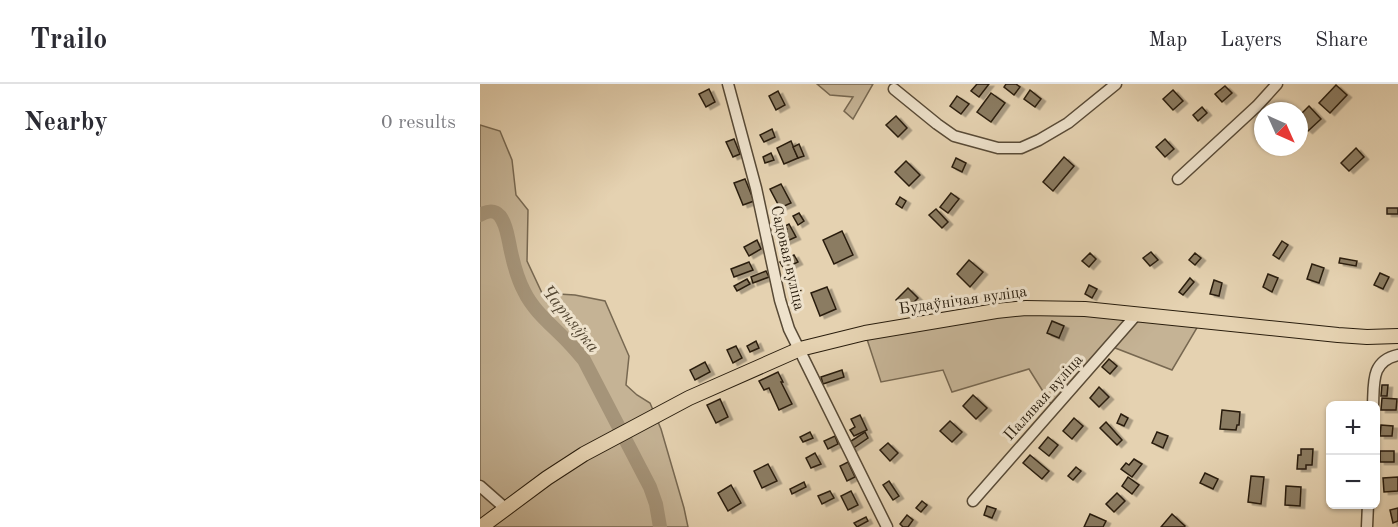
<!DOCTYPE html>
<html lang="en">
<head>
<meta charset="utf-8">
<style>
	:root { --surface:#fff; --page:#f2f2f3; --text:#2b2b33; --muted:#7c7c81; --line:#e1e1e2 }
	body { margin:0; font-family:"Old Standard TT",serif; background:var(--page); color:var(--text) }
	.controls { position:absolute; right:18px; bottom:18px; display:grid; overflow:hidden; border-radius:9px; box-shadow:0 2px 4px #0004 }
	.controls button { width:54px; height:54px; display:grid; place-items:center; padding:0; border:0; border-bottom:2px solid var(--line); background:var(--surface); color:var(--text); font:30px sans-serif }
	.compass { position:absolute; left:774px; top:18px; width:54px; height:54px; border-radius:50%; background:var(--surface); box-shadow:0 2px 4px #0004; rotate:135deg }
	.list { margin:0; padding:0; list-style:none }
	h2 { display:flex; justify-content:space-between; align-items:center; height:78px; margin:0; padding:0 24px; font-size:26px }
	h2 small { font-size:20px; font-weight:400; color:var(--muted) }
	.map { position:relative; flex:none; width:918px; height:443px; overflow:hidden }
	header { display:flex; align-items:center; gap:36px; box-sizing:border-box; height:84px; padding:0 30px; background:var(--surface); border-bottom:2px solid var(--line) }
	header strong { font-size:28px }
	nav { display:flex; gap:33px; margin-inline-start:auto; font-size:21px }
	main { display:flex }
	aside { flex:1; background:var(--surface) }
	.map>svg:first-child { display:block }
</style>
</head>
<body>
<header>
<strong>Trailo</strong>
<nav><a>Map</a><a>Layers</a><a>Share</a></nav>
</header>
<main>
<aside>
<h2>Nearby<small>0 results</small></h2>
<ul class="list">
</ul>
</aside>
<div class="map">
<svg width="918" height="443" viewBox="0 0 918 443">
	<defs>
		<filter id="shadow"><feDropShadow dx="4.5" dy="2.5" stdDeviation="0" flood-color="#0004"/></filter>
	</defs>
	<rect width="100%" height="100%" fill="#e5d2b1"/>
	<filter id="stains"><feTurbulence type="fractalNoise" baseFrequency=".00333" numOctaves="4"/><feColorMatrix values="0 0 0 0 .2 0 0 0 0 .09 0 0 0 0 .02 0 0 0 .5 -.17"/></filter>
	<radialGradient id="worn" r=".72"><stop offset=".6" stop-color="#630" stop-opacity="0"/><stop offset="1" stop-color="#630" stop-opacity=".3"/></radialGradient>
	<g fill="#c5b395" stroke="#776851" stroke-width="1.5">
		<path d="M337 0H393L373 35 364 27 373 13 350 11Z"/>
		<path d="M0 41 20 47 32 76 36 111 48 126 47 177 62 209 95 211 125 217 149 272 146 301 157 311 170 319 181 345 204 424 208 443H0Z"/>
		<path d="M516 227 721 237 692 286 630 262 574 325 549 285 472 308 463 286 401 298 385 249Z"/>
	</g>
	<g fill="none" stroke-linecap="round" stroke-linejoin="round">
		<path stroke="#a59479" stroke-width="14" d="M0 131C7 127 14 125 20 132 26 140 27 149 29 158 32 174 36 192 44 207 54 228 73 242 89 259 94 264 99 270 104 276L170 403 176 420 180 443"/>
	</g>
	<g fill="#8b7b62" stroke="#291d0d" stroke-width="1.5" filter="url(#shadow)">
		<path d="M497 0H509L499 13 491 7Z"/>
		<path d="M526 0H536L540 3 534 11 524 3Z"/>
		<path d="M856 1 867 11 850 29 839 19Z"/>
		<path d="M745 2 752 9 742 18 735 10Z"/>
		<path d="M229 5 235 18 226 23 219 10Z"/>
		<path d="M550 6 561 15 555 23 544 15Z"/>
		<path d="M693 6 703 17 693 26 683 15Z"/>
		<path d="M298 7 305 21 296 26 289 12Z"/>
		<path d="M511 9 525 19 511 38 497 28Z"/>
		<path d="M477 12 489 20 481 30 470 22Z"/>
		<path d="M829 22 841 35 828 47 819 39V32Z"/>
		<path d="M722 23 727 29 718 37 713 31Z"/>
		<path d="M416 32 427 44 418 53 406 41Z"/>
		<path d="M292 45 295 53 284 58 280 51Z"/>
		<path d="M254 55 260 70 253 73 246 58Z"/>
		<path d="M685 55 694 65 685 73 676 63Z"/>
		<path d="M311 57 318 74 304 80 297 64Z"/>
		<path d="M319 60 324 72 318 74 313 63Z"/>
		<path d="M876 64 884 73 869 87 861 79Z"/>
		<path d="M291 69 294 76 285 79 283 73Z"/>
		<path d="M584 73 594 82 573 107 563 98Z"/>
		<path d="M476 74 486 79 482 88 472 83Z"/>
		<path d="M426 77 440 91 429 102 415 88Z"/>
		<path d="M265 95 274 117 263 121 254 99Z"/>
		<path d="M301 100 311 119 300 124 290 105Z"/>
		<path d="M471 109 479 115 468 129 460 123Z"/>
		<path d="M420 113 426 117 422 124 416 120Z"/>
		<rect x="907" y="124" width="11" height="6"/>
		<path d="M456 125 468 138 462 144 449 131Z"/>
		<path d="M319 129 324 137 318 141 313 132Z"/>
		<path d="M309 140 316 153 305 158 300 149 307 145 305 142Z"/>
		<path d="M362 147 373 171 354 180 343 156Z"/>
		<path d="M277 156 281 165 269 172 264 163Z"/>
		<path d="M802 157 808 161 799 175 793 171Z"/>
		<path d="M671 168 678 176 670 182 663 174Z"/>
		<path d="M610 169 616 175 609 183 602 177Z"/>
		<path d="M715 169 721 174 715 181 709 176Z"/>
		<path d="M314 171 318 178 304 185 300 178Z"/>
		<path d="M860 174 877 177 876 182 859 179Z"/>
		<path d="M489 176 503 188 490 203 477 190Z"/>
		<path d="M269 178 273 186 254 193 251 185Z"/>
		<path d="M832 180 844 184 839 199 827 195Z"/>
		<path d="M286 187 289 193 273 199 271 193Z"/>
		<path d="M900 189 909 193 903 205 894 201Z"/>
		<path d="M788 190 798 194 792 208 783 203Z"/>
		<path d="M710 194 714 198 703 211 699 208Z"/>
		<path d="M267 195 270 200 257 207 254 202Z"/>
		<path d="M734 196 742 199 739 212 730 210Z"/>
		<path d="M609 201 617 205 612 214 605 210Z"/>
		<path d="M347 203 356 225 340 232 331 209Z"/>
		<path d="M428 204 438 214 426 226 416 216Z"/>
		<path d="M572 237 584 242 579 254 567 249Z"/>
		<path d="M276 257 279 264 270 268 267 262Z"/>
		<path d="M256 262 262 274 253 279 247 266Z"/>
		<path d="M629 275 637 282 630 290 622 283Z"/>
		<path d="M225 278 230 288 215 296 210 286Z"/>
		<path d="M362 286 364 293 343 300 341 293Z"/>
		<path d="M298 288 303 298H301L312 320 299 326 289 304 284 306 279 297Z"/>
		<path d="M902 301H908L907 312H901Z"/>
		<path d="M619 303 629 313 619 323 610 314Z"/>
		<path d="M493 311 507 324 496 335 483 322Z"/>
		<path d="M902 314 917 315 916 326H901Z"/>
		<path d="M240 315 248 333 236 339 227 321Z"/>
		<path d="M742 326 760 328 759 341H757L756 346 740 345Z"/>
		<path d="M641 330 648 334 644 342 637 339Z"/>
		<path d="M380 331 387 346 374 352 370 346 375 343 371 335Z"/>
		<path d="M594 334 603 342 592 355 583 347Z"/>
		<path d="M470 337 482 348 472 358 460 347Z"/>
		<path d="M626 338 642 356 637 361 620 344Z"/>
		<path d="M901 341 913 342 912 352H900Z"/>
		<path d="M330 348 333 354 323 358 320 353Z"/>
		<path d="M385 348 388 354 372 365 368 359Z"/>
		<path d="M677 348 688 352 683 364 672 359Z"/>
		<path d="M355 352 358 360 348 365 344 357Z"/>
		<path d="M568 353 578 361 569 372 559 364Z"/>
		<path d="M408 359 418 369 410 377 400 366Z"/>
		<path d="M821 365H833L832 381H826V385H817L818 371H821Z"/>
		<rect x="900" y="367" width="14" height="11"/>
		<path d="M335 369 341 380 331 384 326 374Z"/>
		<path d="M550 371 569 387 562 395 543 379Z"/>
		<path d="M654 375 662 380 652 393 641 385 646 379 649 381Z"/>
		<path d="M368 378 375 393 367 397 360 382Z"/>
		<path d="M288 380 297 397 282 404 274 387Z"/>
		<path d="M596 383 601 387 593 396 588 392Z"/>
		<path d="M725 389 738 395 733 405 720 399Z"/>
		<path d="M771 392 784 393 781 420 768 418Z"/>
		<path d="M648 393 659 401 652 410 642 402Z"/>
		<path d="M918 393V407L904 408 903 394Z"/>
		<path d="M409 397 419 412 413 416 403 401Z"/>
		<path d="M324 398 326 403 312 410 310 405Z"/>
		<path d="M251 401 261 419 248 427 238 409Z"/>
		<path d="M806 402 821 403 820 422 805 421Z"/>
		<path d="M350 407 354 414 342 420 338 412Z"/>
		<path d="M371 407 378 421 368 426 361 412Z"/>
		<path d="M637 409 645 417 634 428 626 420Z"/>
		<path d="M442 417 447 421 441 428 436 424Z"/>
		<path d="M507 422 516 425 512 434 504 431Z"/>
		<path d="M918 424V437L913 439 910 426Z"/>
		<path d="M610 430 626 437 623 443H604Z"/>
		<path d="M692 430 705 442 704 443H681Z"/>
		<path d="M427 431 433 436 428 443H423L420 440Z"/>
		<path d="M386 433 388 437 377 443 374 439Z"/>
	</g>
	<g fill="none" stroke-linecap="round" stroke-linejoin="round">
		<g stroke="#584a36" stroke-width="13">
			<g id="minor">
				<path d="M248 0 276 104 300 216 309 245 407 443"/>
				<path d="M414 5 457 40 474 52 518 64H541L559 56 588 39 636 0"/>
				<path d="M698 95 777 22 797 0"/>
				<path d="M893 322C894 298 891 277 918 271"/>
				<path d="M0 402 25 424"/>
				<path d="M493 417 657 230"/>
				<path d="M887 443 888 420"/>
			</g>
		</g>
		<g stroke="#291d0d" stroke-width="16">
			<path id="major" d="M1 443 67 394 104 370 209 314 320 265 385 249 516 227 546 224 605 225 858 251 887 253 918 252"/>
		</g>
		<use href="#minor" stroke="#eee2cc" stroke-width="10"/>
		<use href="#major" stroke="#e5d2b1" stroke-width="14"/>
	</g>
	<g text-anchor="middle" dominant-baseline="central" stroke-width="6" stroke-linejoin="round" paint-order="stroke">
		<g font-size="16" fill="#291d0d" stroke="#eee2cc">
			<text transform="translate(307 174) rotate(77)">Садовая вуліца</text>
			<text transform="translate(483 217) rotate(-8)">Будаўнічая вуліца</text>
			<text transform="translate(564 314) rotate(-48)">Палявая вуліца</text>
		</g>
		<g font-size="18" font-style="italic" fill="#544733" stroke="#eee2cc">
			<text transform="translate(90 235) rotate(51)">Чарняўка</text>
		</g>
	</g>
	<rect width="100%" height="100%" filter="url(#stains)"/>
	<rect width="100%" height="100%" fill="url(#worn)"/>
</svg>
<div class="controls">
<button>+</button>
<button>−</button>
</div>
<svg class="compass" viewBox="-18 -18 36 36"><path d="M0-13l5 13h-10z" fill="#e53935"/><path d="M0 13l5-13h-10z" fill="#7c7c81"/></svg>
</div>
</main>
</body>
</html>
